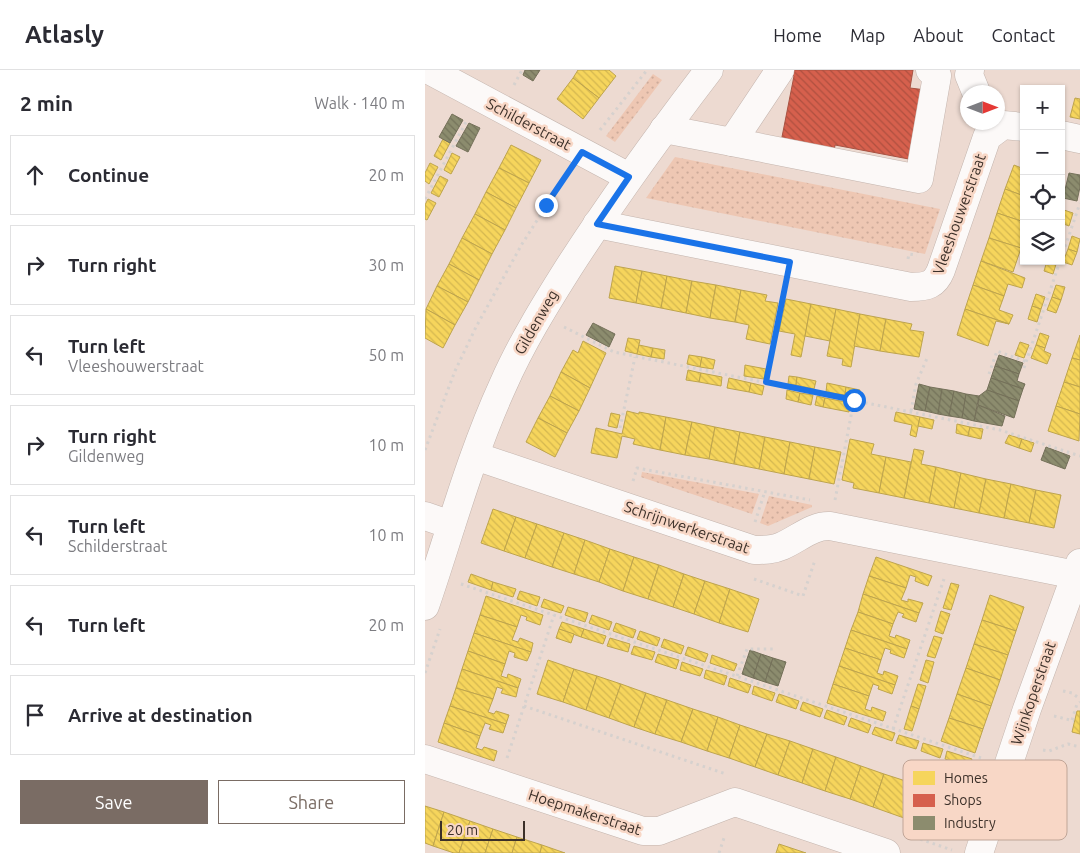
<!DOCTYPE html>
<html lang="en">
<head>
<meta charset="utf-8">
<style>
	:root { --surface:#fff; --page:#f2f2f3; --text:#2b2b33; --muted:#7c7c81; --line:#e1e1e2; --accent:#7a6c64 }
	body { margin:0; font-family:Ubuntu,sans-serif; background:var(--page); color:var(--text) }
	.controls { position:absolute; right:15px; top:15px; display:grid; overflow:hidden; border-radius:0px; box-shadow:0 1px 4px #0004 }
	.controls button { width:45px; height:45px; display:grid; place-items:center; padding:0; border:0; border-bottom:1px solid var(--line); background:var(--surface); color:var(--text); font:25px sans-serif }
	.compass { position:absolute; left:535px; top:15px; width:45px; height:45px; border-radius:50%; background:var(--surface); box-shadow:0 1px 4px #0004; rotate:90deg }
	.scale { position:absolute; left:15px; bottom:12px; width:85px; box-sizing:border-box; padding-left:5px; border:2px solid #3c3029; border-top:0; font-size:14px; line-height:18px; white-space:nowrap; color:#3c3029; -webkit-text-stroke:4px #f8d7c6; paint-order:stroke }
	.stop { position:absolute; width:15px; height:15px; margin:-11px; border:4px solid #1a73e8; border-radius:50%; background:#fff }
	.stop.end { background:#1a73e8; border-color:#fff; box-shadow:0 1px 5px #0008 }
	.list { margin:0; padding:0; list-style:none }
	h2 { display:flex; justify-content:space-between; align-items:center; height:65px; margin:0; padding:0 20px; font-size:21px }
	h2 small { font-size:16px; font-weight:400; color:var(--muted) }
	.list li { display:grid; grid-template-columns:32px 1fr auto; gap:15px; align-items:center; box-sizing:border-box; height:80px; margin:0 10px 10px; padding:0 10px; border:1px solid var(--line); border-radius:0px }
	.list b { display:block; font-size:19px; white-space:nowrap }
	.list p { margin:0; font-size:16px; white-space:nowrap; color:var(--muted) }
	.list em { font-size:16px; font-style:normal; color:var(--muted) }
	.actions { display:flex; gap:10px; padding:15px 20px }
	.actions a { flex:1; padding:11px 0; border:1px solid var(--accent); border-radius:0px; text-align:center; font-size:18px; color:var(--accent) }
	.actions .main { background:var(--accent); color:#fff }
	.icon { flex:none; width:28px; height:28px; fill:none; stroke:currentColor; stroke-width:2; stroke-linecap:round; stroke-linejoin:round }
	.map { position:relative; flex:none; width:655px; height:783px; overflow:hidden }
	header { display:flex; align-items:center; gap:30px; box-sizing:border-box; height:70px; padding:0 25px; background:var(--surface); border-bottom:1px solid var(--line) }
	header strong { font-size:24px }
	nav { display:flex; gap:28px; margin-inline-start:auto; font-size:18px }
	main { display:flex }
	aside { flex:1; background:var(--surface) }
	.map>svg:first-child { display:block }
</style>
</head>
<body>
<header>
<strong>Atlasly</strong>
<nav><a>Home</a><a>Map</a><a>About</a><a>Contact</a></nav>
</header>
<main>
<aside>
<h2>2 min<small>Walk · 140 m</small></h2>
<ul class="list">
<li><svg class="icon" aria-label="ahead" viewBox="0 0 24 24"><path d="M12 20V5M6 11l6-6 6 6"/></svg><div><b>Continue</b></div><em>20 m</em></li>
<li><svg class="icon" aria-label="right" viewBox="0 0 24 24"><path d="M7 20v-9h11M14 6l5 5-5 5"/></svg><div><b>Turn right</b></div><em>30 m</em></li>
<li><svg class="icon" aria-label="left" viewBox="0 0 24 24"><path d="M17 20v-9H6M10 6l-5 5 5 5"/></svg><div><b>Turn left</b><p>Vleeshouwerstraat</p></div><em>50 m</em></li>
<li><svg class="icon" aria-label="right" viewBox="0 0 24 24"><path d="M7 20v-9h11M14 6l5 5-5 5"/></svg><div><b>Turn right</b><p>Gildenweg</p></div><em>10 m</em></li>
<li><svg class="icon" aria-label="left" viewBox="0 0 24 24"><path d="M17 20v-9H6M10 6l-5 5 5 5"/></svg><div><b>Turn left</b><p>Schilderstraat</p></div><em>10 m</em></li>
<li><svg class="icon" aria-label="left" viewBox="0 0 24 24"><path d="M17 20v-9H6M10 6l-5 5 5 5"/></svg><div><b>Turn left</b></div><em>20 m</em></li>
<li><svg class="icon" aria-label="arrive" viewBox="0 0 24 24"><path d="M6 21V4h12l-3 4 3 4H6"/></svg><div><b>Arrive at destination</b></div></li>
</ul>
<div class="actions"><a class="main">Save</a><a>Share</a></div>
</aside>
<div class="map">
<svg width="655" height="783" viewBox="0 0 655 783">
	<defs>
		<pattern id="grass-dots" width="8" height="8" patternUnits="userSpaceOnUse" patternTransform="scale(1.25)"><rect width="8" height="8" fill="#eec7b3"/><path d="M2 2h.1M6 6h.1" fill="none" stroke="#cdab9a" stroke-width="1.8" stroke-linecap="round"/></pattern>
		<pattern id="homes-back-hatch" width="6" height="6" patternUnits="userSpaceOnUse" patternTransform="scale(1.25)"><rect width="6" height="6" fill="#f6d55c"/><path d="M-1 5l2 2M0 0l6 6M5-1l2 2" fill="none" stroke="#d4b750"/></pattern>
		<pattern id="shops-back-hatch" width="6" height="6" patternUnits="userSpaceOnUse" patternTransform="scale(1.25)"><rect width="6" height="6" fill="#d6604d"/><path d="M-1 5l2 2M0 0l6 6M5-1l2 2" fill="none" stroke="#af5040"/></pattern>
		<pattern id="industry-back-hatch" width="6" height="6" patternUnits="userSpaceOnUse" patternTransform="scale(1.25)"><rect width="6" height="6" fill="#8c8c6e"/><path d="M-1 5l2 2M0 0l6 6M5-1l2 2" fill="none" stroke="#74735a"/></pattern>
	</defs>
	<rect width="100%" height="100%" fill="#eddad1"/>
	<g fill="url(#grass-dots)">
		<path d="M228 4 237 10 190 72 181 66Z"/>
		<path d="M250 87 515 139 500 184 221 128Z"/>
		<path d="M217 402 334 424 327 444 216 407Z"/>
		<path d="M344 426 387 435V437L343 456 335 453Z"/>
	</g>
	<g fill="url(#homes-back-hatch)" stroke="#bea44d">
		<path d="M153 0H184L191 6 174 28 148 8Z"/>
		<path d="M148 8 174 28 158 49 132 29Z"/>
		<path d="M650 28 655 29V49L645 47Z"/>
		<path d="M18 69 25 73 16 90 9 86Z"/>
		<path d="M86 75 116 90 104 113 74 98Z"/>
		<path d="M27 83 35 87 26 104 19 100Z"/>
		<path d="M5 93 13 97 4 114 0 111V103Z"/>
		<path d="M589 95 599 99V126L580 119Z"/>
		<path d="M74 98 104 113 91 138 61 122Z"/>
		<path d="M15 106 23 110 14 127 6 123Z"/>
		<path d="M580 119 599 126V152L572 143Z"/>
		<path d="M61 122 91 138 80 160 50 144Z"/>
		<path d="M3 129 11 133 2 150 0 149V135Z"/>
		<path d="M639 140 648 143 644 156 636 153Z"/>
		<path d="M572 143 599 152V169L596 178 564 168Z"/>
		<path d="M50 144 80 160 67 184 37 168Z"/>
		<path d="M647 166 655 169 652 182 643 179Z"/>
		<path d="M37 168 67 184 54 210 24 194Z"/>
		<path d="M564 168 596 178 588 202 556 191Z"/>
		<path d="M643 179 652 182 647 195 638 192Z"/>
		<path d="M556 191 600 208 597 218 583 214 579 226 548 215Z"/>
		<path d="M622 191H632L628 204 619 201Z"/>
		<path d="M24 194 54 210 43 232 12 216Z"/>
		<path d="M190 196 217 201 211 233 184 228Z"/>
		<path d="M217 201 242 206 236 238 211 233Z"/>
		<path d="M242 206 267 211 261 243 236 238Z"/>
		<path d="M267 211 291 215 285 248 261 243Z"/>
		<path d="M291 215 316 220 310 252 285 248Z"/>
		<path d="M548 215 579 226 574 240 588 245 584 254 540 239Z"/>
		<path d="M631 215 640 217 636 230 627 227Z"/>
		<path d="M12 216 43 232 30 255 1 239Z"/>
		<path d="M316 220 342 225 340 231 353 233 345 274 321 269 324 255 310 252Z"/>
		<path d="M611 224 620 227 616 239 607 236Z"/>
		<path d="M627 227 636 230 631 243 622 240Z"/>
		<path d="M361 229 386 234 376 287 366 285 370 264 354 261Z"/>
		<path d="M386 234 411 239 405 271 380 266Z"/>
		<path d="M607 236 616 239 612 252 603 249Z"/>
		<path d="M1 239 30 255 18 278 0 268Z"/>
		<path d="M411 239 435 244 426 297 417 295 418 289 402 286Z"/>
		<path d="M540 239 584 254 571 251 563 276 532 265Z"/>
		<path d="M435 244 461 249 455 281 429 276Z"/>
		<path d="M461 249 487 254 485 260 499 262 494 287 455 281Z"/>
		<path d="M615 263 624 266 620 278 611 275Z"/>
		<path d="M655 265V290L647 288Z"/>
		<path d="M203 268 215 270 212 284 200 281Z"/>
		<path d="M158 271 181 283 165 318 136 302 148 280 153 283Z"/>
		<path d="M595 272 604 275 599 288 590 285Z"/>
		<path d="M214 275 228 278 226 287 212 284Z"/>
		<path d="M611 275 620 278 619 281 626 284 622 294 606 288Z"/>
		<path d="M228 278 240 280 239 289 226 287Z"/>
		<path d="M264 285 277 287 275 297 262 294Z"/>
		<path d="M277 287 290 290 288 299 275 297Z"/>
		<path d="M647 288 655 290V317L639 312Z"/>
		<path d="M320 295 341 299 339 309 319 306Z"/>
		<path d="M263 300 276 303 274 312 261 310Z"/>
		<path d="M136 302 165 318 154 341 125 326Z"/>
		<path d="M276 303 297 307 296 316 274 312Z"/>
		<path d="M364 306 372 307 371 315 363 314Z"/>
		<path d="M372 307 391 311 389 319 371 315Z"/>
		<path d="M304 308 326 313 324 322 302 318Z"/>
		<path d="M639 312 655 317V344L631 336Z"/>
		<path d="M326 313 339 316 337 325 324 322Z"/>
		<path d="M402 313 421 317 420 325 401 322Z"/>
		<path d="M421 317 435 320 434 328 420 325Z"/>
		<path d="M362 320 375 323 373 332 361 329Z"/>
		<path d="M375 323 388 325 386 335 373 332Z"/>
		<path d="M125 326 154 341 142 363 113 348Z"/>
		<path d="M392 326 400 328 398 337 390 335Z"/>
		<path d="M400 328 426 333 424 342 398 337Z"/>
		<path d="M631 336 655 344 654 371 623 361Z"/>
		<path d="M202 341 214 344V342L241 347 235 380 208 374 210 369 197 366 192 388 166 383 171 358 197 364Z"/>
		<path d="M471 342 495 347 491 367 485 365 487 355 469 351Z"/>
		<path d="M186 343 195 345 192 358 183 356Z"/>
		<path d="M241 347 267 352 260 385 235 380Z"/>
		<path d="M495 347 509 350 507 359 493 356Z"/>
		<path d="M113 348 142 363 130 387 101 372Z"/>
		<path d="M267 352 290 357 284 389 260 385Z"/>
		<path d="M532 354 545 357 543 366 531 363Z"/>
		<path d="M290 357 315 362 309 394 284 389Z"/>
		<path d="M545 357 558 359 556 369 543 366Z"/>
		<path d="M315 362 340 367 334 399 309 394Z"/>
		<path d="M584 365 597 369 594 378 580 373Z"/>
		<path d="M340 367 365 372 359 404 334 399Z"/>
		<path d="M425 369 449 374 446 384 461 387 454 423 428 418 429 413 417 410Z"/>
		<path d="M597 369 609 373 606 382 594 378Z"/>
		<path d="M365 372 390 377 384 409 359 404Z"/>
		<path d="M390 377 416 382 409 414 384 409Z"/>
		<path d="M489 379 499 381 496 394 511 397 504 433 479 428Z"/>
		<path d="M461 387 486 392 479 428 454 423Z"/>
		<path d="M511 397 536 403 529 438 504 433Z"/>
		<path d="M536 403 561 409 554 443 529 438Z"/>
		<path d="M561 409 586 414 579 448 554 443Z"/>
		<path d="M586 414 611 420 604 453 579 448Z"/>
		<path d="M611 420 636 425 629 458 604 453Z"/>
		<path d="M68 439 91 447 79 481 56 473Z"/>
		<path d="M91 447 112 454 100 488 79 481Z"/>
		<path d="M112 454 139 463 127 497 100 488Z"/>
		<path d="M139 463 160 470 149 504 127 497Z"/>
		<path d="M160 470 185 479 174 512 149 504Z"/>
		<path d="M185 479 209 487 198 521 174 512Z"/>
		<path d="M209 487 234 495 223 529 198 521Z"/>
		<path d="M451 487 507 506 503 516 490 511 491 507 485 505 481 518 444 506Z"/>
		<path d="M234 495 259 504 248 537 223 529Z"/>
		<path d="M46 504 68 512 66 520 43 512Z"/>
		<path d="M259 504 280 511 269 544 248 537Z"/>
		<path d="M444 506 481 518 476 530 483 532V529L498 533 494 543 438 524Z"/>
		<path d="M280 511 305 519 294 553 269 544Z"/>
		<path d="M68 512 91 519 88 527 66 520Z"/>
		<path d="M526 513 534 515 526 540 518 538Z"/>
		<path d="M305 519 334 529 323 562 294 553Z"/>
		<path d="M95 521 115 527 112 536 92 529Z"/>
		<path d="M438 524 494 543 491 552 477 547 479 544 473 542 468 554 433 542Z"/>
		<path d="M565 525 599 537 591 561 557 550Z"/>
		<path d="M61 526 118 545 115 555 101 550 102 547 96 545 92 557 55 545Z"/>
		<path d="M119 529 139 536 136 543 116 537Z"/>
		<path d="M143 537 163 543 160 552 140 545Z"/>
		<path d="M516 541 525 544 518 564 510 561Z"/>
		<path d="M433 542 468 554 464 566 470 568 471 565 485 570 482 579 426 560Z"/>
		<path d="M55 545 92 557 87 570 93 572 95 568 108 573 106 582 49 563Z"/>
		<path d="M167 545 187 552 184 560 164 553Z"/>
		<path d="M557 550 591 561 583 585 549 574Z"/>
		<path d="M137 552 159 559 156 567 134 559Z"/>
		<path d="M191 553 211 560 208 568 188 561Z"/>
		<path d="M134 559 149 564 146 573 131 568Z"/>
		<path d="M159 559 181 566 178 574 156 567Z"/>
		<path d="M426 560 482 579 479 588 465 583 466 580 460 578 456 590 420 578Z"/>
		<path d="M215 561 235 568 232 576 212 569Z"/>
		<path d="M49 563 106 582 102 591 89 587 90 583 84 581 80 594 43 581Z"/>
		<path d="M509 566 517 568 510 588 502 586Z"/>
		<path d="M185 568 205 574 203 582 182 576Z"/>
		<path d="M239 569 259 576 256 584 236 577Z"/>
		<path d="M549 574 583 585 575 610 541 598Z"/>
		<path d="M209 576 230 582 227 590 206 584Z"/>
		<path d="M263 577 283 584 280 592 260 585Z"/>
		<path d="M420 578 456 590 452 603 458 605 459 601 473 606 470 615 414 596Z"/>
		<path d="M43 581 80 594 76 606 82 608 83 604 96 609 93 618 37 599Z"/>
		<path d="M233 584 254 590 251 599 230 592Z"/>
		<path d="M287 585 312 594 309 601 285 593Z"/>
		<path d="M123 590 149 599 138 632 112 624Z"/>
		<path d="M501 590 509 592 503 613 495 610Z"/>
		<path d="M257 592 278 599 275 606 255 600Z"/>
		<path d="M414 596 470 615 467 624 453 619 454 616 448 614 444 626 408 614Z"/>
		<path d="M541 598 575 610 566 636 532 624Z"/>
		<path d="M37 599 93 618 91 627 76 623 78 619 72 617 68 629 31 618Z"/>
		<path d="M149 599 172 606 161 640 138 632Z"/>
		<path d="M281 600 302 606 299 615 279 608Z"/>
		<path d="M172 606 196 614 184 648 161 640Z"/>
		<path d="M305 608 326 615 323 623 303 616Z"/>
		<path d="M196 614 221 623 209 657 184 648Z"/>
		<path d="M408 614 444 626 440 639 446 641 447 637 461 642 458 651 402 633Z"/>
		<path d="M493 614 501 616 494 639 486 636Z"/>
		<path d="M329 616 350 623 347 631 327 624Z"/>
		<path d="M31 618 68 629 63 642 69 644 71 641 84 645 81 654 25 636Z"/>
		<path d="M221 623 242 630 230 664 209 657Z"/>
		<path d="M354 624 374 631 371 639 351 632Z"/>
		<path d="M532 624 566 636 558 659 524 648Z"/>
		<path d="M242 630 268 639 256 672 230 664Z"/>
		<path d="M378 632 398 639 395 647 375 640Z"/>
		<path d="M25 636 81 654 78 663 64 659 66 655 60 653 55 666 19 653Z"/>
		<path d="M486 636 494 639 487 661 479 659Z"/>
		<path d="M268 639 293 647 282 681 256 672Z"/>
		<path d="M402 640 422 647 419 655 399 648Z"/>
		<path d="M652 641H655V664L647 662Z"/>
		<path d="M293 647 315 655 304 688 282 681Z"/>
		<path d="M426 648 446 655 443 663 423 656Z"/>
		<path d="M524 648 558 659 550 683 516 671Z"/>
		<path d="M19 653 55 666 51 678 57 680 59 677 72 681 69 691 13 672Z"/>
		<path d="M315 655 342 664 330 697 304 688Z"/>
		<path d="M450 657 470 663 467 671 447 664Z"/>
		<path d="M342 664 365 671 353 705 330 697Z"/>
		<path d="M474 665 494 671 491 679 471 673Z"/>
		<path d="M365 671 388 679 377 713 353 705Z"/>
		<path d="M498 673 518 679 515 688 496 681Z"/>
		<path d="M388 679 411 687 400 721 377 713Z"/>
		<path d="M522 681 547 689 544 697 520 689Z"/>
		<path d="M411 687 436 696 425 729 400 721Z"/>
		<path d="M436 696 459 704 448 737 425 729Z"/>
		<path d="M459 704 490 714 479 748 448 737Z"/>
		<path d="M0 736 19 742 8 776 0 773Z"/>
		<path d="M19 742 45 751 34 783H29L8 776Z"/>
		<path d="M45 751 68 759 60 783H34Z"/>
		<path d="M68 759 92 767 87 783H60Z"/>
		<path d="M92 767 117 775 115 783H87Z"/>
		<path d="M354 774 381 783H351Z"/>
		<path d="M117 775 140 783H115Z"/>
	</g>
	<path fill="url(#shops-back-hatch)" stroke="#a85242" d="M361 0H488L485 18 501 20 489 90 410 75 409 82 356 72 369 6Z"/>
	<g fill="url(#industry-back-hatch)" stroke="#747059">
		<path d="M100 0H115L108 11 98 5Z"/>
		<path d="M27 44 38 50 25 73 14 67Z"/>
		<path d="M44 53 55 58 43 82 31 76Z"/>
		<path d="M644 103 655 105V117L652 131 638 128Z"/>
		<path d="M168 253 190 264 184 277 161 265Z"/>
		<path d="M574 285 598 293 594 304 570 296Z"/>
		<path d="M570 296 594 304 592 311 600 314 598 319 566 308Z"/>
		<path d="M566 308 598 319 594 331 562 320Z"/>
		<path d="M494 314 505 317 500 341 489 339Z"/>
		<path d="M505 317 517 319 513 344 500 341Z"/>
		<path d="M517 319 529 321 524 346 513 344Z"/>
		<path d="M562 320 594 331 589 348 553 335 554 326Z"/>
		<path d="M529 321 541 324 537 348 524 346Z"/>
		<path d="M541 324 554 326 549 351 537 348Z"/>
		<path d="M553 335 580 346 577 356 549 351Z"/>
		<path d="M621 377 645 386 640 399 616 390Z"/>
		<path d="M325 580 336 584 328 608 317 604Z"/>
		<path d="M336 584 348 588 340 612 328 608Z"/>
		<path d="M348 588 361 592 353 616 340 612Z"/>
	</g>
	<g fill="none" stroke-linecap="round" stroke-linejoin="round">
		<g stroke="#c3b4ad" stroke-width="29">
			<g id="minor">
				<path d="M4 0 204 107"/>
				<path d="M545 0 544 5 551 22"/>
				<path d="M239 59 307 72 355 0"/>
				<path d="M636 65 655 69"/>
				<path d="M307 72 494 109 512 6 505 0"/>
				<path d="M172 154 486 217C502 217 510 215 516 200L562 67 578 55 599 57"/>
				<path d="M50 386 329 480C339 480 348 480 357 476 373 469 388 455 405 456L651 505"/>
				<path d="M0 446 26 455"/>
				<path d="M0 536C25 463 45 387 78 315 96 274 120 235 144 197 188 129 235 64 284 0"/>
				<path d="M0 689 218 761H234L310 732 461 783"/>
				<path d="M554 783 602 639 655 493"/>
			</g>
		</g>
		<g stroke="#d6d1ce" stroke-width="3" stroke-dasharray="2.5 4" stroke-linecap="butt">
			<path d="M89 15 97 0"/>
			<path d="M175 60 222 0"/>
			<path d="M0 129 41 52"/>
			<path d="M483 189 484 184 492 185"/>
			<path d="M636 189 655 133"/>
			<path d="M139 257 189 282 575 360 655 386"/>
			<path d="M599 298 635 191"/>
			<path d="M564 304 572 281 602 292"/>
			<path d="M341 313 359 220"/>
			<path d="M486 341 491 314 503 286"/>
			<path d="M195 358 210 287"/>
			<path d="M0 380 30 301 51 257 97 174 141 105"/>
			<path d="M208 411 212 398 385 430"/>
			<path d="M410 430 429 330"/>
			<path d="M330 452 340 421"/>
			<path d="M329 509 378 526 390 490"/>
			<path d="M36 514 556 688"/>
			<path d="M0 603 15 559"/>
			<path d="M312 606 322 579H350"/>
			<path d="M638 621 647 623 655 629"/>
			<path d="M99 636 301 704"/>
			<path d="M629 646 649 651"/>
			<path d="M647 650 652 634 655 632"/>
			<path d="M468 659 520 506"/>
			<path d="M618 680 624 681 643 674 655 677"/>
			<path d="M82 688 129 545"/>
			<path d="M483 765 527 780"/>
			<path d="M294 783 300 765"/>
		</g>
		<use href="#minor" stroke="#fcf9f8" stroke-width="28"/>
	</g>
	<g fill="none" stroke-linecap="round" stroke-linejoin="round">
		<path stroke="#1a73e8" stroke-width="6" d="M121 135 157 82 204 107 172 154 365 192 341 312 429 330"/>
	</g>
	<g text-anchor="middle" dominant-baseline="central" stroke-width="5" stroke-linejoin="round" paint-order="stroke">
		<g font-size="15" fill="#3c3029" stroke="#f8d7c6">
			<text transform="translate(104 54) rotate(28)">Schilderstraat</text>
			<text transform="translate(534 144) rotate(-70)">Vleeshouwerstraat</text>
			<text transform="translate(111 252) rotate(-60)">Gildenweg</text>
			<text transform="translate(262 457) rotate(19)">Schrijnwerkerstraat</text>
			<text transform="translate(608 623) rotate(-71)">Wijnkoperstraat</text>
			<text transform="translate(160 742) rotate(18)">Hoepmakerstraat</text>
		</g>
	</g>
	<rect x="478" y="690" width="164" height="80" rx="8" fill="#f8d7c6" stroke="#c0a597" stroke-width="1"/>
	<rect x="488" y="701" width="22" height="14" fill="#f6d55c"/>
	<rect x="488" y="724" width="22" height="13" fill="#d6604d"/>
	<rect x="488" y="746" width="22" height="14" fill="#8c8c6e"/>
	<g font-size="14" fill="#3c3029">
		<text x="519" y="713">Homes</text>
		<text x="519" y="735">Shops</text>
		<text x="519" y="758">Industry</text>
	</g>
</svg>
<div class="controls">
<button>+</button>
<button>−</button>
<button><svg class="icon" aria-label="locate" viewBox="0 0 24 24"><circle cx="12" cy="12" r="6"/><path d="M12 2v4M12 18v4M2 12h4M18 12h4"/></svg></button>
<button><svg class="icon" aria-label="layers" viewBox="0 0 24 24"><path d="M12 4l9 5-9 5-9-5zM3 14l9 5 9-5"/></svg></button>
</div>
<svg class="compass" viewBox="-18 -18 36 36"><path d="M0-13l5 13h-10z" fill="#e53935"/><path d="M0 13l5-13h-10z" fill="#7c7c81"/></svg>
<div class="scale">20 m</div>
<div class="stop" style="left:429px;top:330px"></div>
<div class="stop end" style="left:121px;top:135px"></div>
</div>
</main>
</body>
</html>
